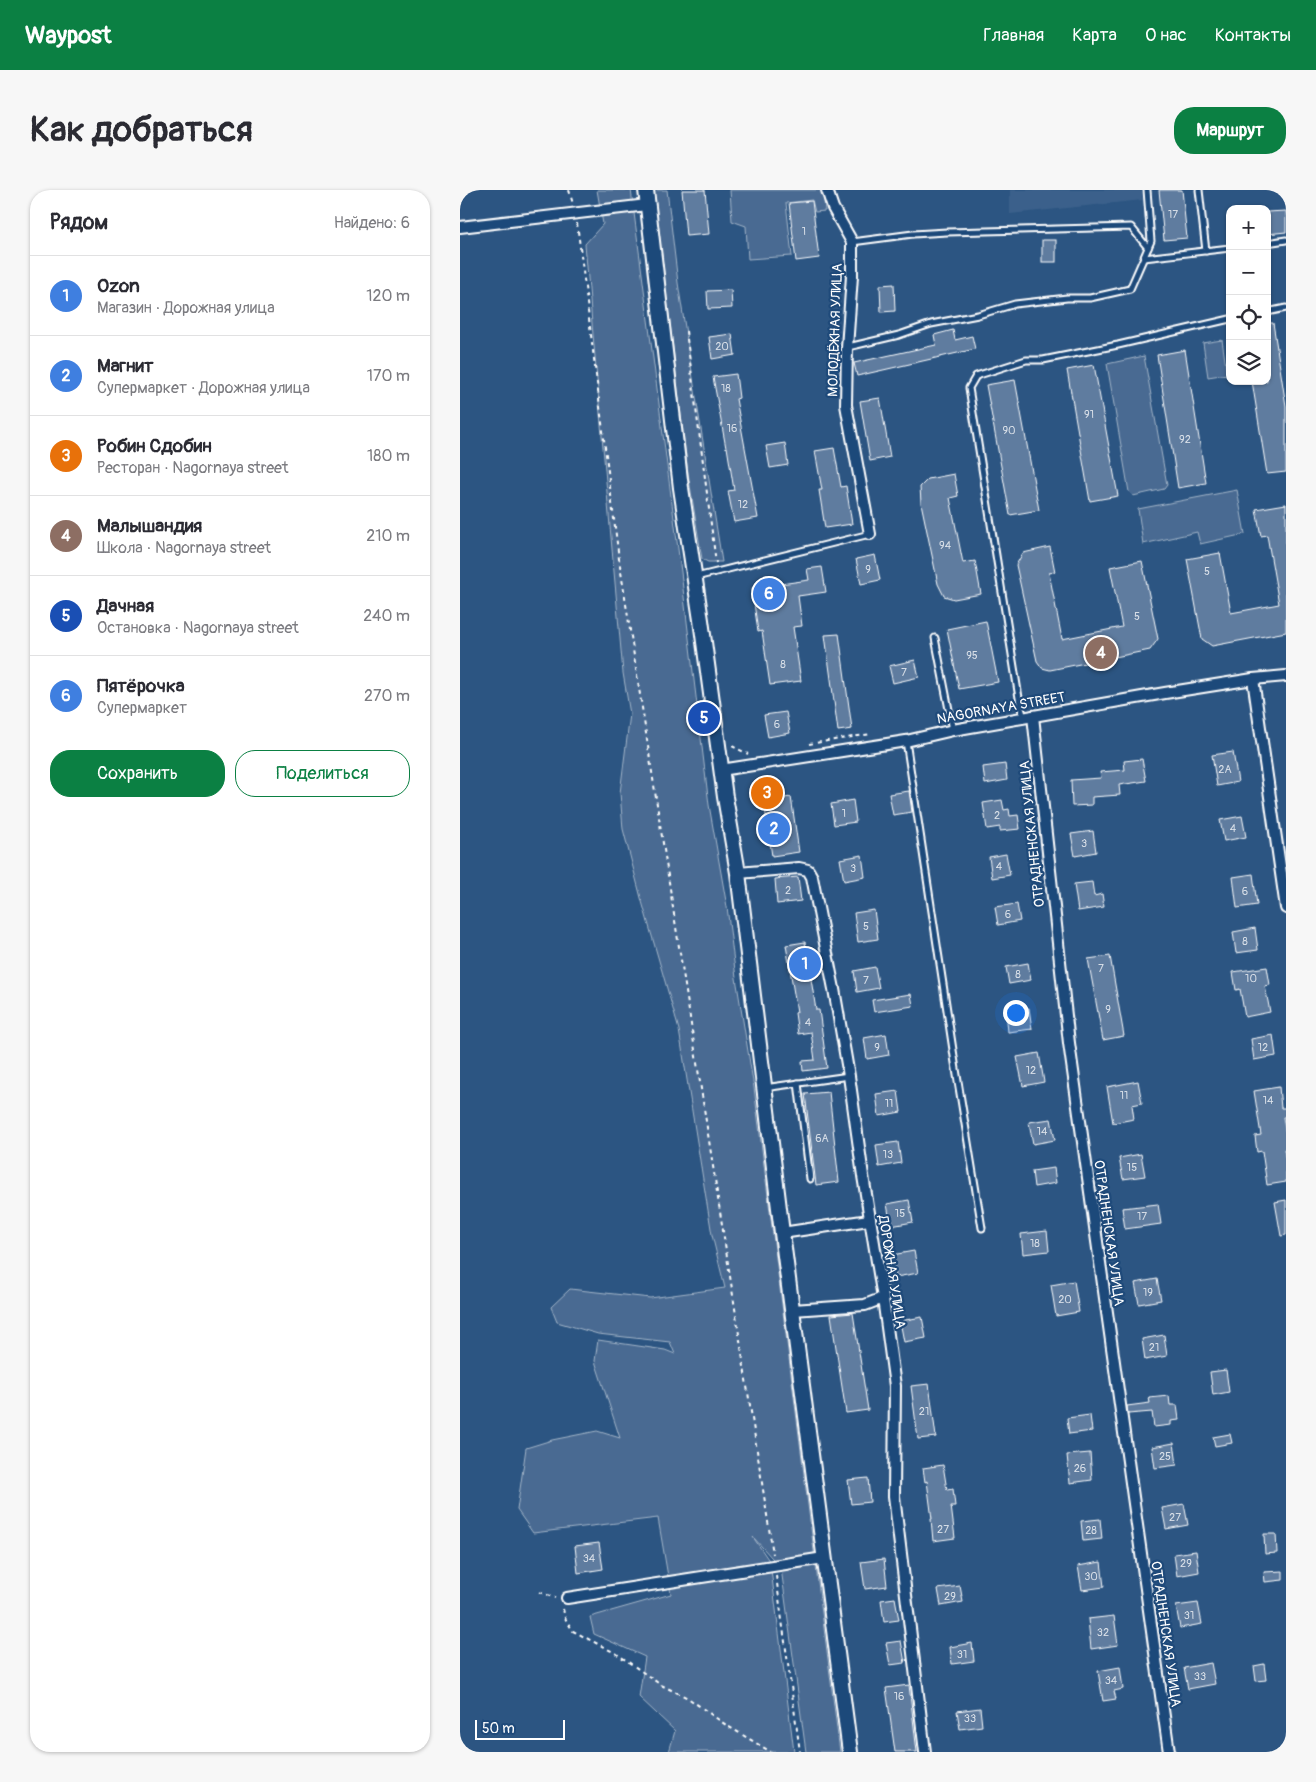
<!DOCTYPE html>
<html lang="ru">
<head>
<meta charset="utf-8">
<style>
	:root { --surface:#fff; --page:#f7f7f7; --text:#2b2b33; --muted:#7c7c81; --line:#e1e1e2; --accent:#0b8043 }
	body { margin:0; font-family:Pangolin,sans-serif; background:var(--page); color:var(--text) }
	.controls { position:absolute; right:15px; top:15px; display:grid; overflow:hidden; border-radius:10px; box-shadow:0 1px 4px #0004 }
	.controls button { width:45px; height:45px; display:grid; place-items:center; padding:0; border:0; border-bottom:1px solid var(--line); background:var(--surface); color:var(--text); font:25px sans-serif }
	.scale { position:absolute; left:15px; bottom:12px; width:90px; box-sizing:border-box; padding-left:5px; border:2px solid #fff; border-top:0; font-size:14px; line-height:18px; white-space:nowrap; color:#fff; -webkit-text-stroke:4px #1f4a7a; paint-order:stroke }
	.you { position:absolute; left:555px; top:822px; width:18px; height:18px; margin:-12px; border:4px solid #fff; border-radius:50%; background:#1a73e8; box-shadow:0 0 0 8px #1a73e833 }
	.badge { display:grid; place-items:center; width:32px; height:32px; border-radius:50%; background:var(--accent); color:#fff; font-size:16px; font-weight:700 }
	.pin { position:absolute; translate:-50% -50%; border:2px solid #fff; box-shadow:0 1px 5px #0006 }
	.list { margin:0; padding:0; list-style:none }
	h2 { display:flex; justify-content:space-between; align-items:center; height:65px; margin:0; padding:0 20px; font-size:21px }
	h2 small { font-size:16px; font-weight:400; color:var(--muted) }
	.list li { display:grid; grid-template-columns:32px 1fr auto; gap:15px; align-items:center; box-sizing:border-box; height:80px; padding:0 20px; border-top:1px solid var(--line) }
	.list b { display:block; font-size:19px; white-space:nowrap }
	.list p { margin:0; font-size:16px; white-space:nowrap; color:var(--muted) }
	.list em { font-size:16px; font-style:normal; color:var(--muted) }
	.actions { display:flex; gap:10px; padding:15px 20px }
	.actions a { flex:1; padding:11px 0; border:1px solid var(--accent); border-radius:20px; text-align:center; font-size:18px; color:var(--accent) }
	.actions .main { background:var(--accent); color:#fff }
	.icon { flex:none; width:28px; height:28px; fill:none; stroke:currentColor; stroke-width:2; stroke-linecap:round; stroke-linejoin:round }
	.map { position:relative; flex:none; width:826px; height:1562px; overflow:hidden; border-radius:20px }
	header { display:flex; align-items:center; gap:30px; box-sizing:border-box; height:70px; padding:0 25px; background:var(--accent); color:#fff }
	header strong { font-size:24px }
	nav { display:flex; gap:28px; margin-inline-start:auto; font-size:18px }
	.intro { display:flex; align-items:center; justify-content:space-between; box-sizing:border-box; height:120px; padding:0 30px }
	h1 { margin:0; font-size:35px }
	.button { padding:12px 22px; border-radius:20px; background:var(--accent); color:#fff; font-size:18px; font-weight:700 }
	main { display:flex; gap:30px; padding:0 30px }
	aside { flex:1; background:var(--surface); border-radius:20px; box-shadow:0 1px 4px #0004 }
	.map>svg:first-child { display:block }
</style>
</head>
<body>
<header>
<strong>Waypost</strong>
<nav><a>Главная</a><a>Карта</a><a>О нас</a><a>Контакты</a></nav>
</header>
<div class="intro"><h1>Как добраться</h1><a class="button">Маршрут</a></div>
<main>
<aside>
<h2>Рядом<small>Найдено: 6</small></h2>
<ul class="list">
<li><span class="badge" style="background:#3f7fe0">1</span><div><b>Ozon</b><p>Магазин · Дорожная улица</p></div><em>120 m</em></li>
<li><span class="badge" style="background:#3f7fe0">2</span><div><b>Магнит</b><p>Супермаркет · Дорожная улица</p></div><em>170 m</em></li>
<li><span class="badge" style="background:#e8710a">3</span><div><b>Робин Сдобин</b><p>Ресторан · Nagornaya street</p></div><em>180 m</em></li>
<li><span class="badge" style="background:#8d6e63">4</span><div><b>Малышандия</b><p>Школа · Nagornaya street</p></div><em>210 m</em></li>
<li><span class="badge" style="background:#1a4fb4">5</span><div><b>Дачная</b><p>Остановка · Nagornaya street</p></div><em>240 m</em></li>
<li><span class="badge" style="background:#3f7fe0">6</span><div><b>Пятёрочка</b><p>Супермаркет</p></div><em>270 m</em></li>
</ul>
<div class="actions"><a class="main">Сохранить</a><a>Поделиться</a></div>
</aside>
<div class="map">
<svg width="826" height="1562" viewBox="0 0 826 1562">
	<rect width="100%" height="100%" fill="#2c5582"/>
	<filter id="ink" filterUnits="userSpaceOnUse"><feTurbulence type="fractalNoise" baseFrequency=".02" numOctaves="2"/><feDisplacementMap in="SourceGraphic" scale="10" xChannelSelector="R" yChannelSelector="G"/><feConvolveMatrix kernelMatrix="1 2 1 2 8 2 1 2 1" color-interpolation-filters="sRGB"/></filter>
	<g filter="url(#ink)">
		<path fill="#3b618b" d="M548 0H681L683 10 550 24V0Z"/>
		<g fill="#486b92" stroke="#a4b5c8">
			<path d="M137 0H171L221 382 249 615 267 717 276 788 294 898 380 1562H346L321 1378 293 1347 310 1372 334 1562H209L215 1541 179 1507 185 1467 134 1444 130 1427 211 1404 198 1328 73 1343 57 1320 66 1258 92 1250 137 1241 160 1248 135 1171 138 1150 205 1160 215 1164 210 1152 138 1144 97 1132 91 1117 110 1099 190 1108 265 1098 252 1045 219 840 181 708 163 639 160 603 170 524 163 483 125 54 143 34Z"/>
			<path d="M194 0H207L218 93 262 372H248L242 369 228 283Z"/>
			<path d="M270 0H363L365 21 355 22 352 10 326 13 332 66 288 69 286 36 272 31Z"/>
			<path d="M762 150 767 184 748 187 743 153Z"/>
			<path d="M684 166 707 295 704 299 673 306 669 302 647 174Z"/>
			<path d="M777 300 785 344 740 354 737 342 683 354 678 319Z"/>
		</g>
		<g fill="#5e7c9f" stroke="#fff">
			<path d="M222 0H245L249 44 226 46Z"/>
			<path d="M699 0H722L727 48 704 50Z"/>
			<path d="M352 11 359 68 336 71 329 13Z"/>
			<path d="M826 21V42L807 44V22Z"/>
			<rect x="582" y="50" width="14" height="22"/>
			<path d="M434 94 435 121 421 122 420 95Z"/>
			<path d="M271 100 272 118 248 119 247 101Z"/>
			<path d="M807 133H813L826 216V282L807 284 792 191H807Z"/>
			<path d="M493 140 495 150 512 146 515 159 397 186 394 173 476 155 474 145Z"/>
			<path d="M272 144 275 165 252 169 249 147Z"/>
			<path d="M725 160 746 293 718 298 697 165Z"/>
			<path d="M634 175 658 306 630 311 607 180Z"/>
			<path d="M276 184 279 208 276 209 298 328 274 332 268 301 274 300 267 257 266 258 253 187Z"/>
			<path d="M555 190 579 320 550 325 526 195Z"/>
			<path d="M420 208 430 267 410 271 400 211Z"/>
			<path d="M325 253 328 275 310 278 306 256Z"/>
			<path d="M374 258 381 297 386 296 392 334 365 338 359 300H362L355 261Z"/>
			<path d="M494 284 498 306 490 308 503 373 515 371 521 404 494 409 484 406 478 394 461 313 460 297 468 289Z"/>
			<path d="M826 314V442L752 456 742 449 727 369 760 363 771 423 819 414 807 345 801 346 796 319Z"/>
			<path d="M590 357 595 382 589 383 602 449 662 437 650 377 682 371 698 449 690 460 590 480 582 478 577 471 556 375 563 363Z"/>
			<path d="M415 365 420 390 401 394 396 369Z"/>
			<path d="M362 377 366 402 338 406 342 436 333 437 341 491 310 495 302 441 298 442 292 398 349 390 347 379Z"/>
			<path d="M526 431 538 492 499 499 487 439Z"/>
			<path d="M379 444 392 539 378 541 365 445Z"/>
			<path d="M455 470 459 487 433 493 429 476Z"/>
			<path d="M326 522 330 543 308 547 304 525Z"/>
			<path d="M773 562 778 592 757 596 752 565Z"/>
			<path d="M682 569 686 591 659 595 660 605 632 607V615L612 616 611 590 641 588 640 582 665 580 664 571Z"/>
			<path d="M545 574 547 590 525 594 523 577Z"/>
			<path d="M449 601 452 622 433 625 429 604Z"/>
			<path d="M331 607 339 662 312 666 304 611Z"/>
			<path d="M393 610 396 632 374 635 371 614Z"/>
			<path d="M542 610 544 620 549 619 550 626 558 625 560 639 540 641V637L527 639 523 613Z"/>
			<path d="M782 626 786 647 764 651 760 630Z"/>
			<path d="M633 641 636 662 615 666 611 644Z"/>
			<path d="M546 664 550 685 532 688 529 667Z"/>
			<path d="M402 665 405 687 384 691 380 669Z"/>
			<path d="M793 684 797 715 777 718 773 687Z"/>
			<path d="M338 687 341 711 317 714 315 689Z"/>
			<path d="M632 692 634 706 642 704 644 717 618 721 614 694Z"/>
			<path d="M557 714 560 731 538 735 535 717Z"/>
			<path d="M414 720 418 749 398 752 394 723Z"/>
			<path d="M795 738 798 760 776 763 773 742Z"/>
			<path d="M345 752 356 820H359L367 878 343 881 342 871 355 870 351 842 338 844 335 823 337 822 326 755Z"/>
			<path d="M650 766 664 846 643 850 628 769Z"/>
			<path d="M568 773 571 790 549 794 546 777Z"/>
			<path d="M415 777 419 798 397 802 394 781Z"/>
			<path d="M807 777 810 795 805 796 810 822 785 827 780 799 776 800 773 782Z"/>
			<path d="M451 804 453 816 414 822 412 810Z"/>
			<path d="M569 818 572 839 548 842 546 821Z"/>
			<path d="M426 844 429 865 407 869 404 848Z"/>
			<path d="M813 845 816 866 794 870 791 849Z"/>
			<path d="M579 863 584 892 563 896 557 867Z"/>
			<path d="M678 891 682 913 672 915 674 929 653 933 647 897Z"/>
			<path d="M819 897 821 918H826V927H823L826 945V959H824L826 972V992L807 995 802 961 797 962 795 946 801 945 794 901Z"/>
			<path d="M438 901 441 922 419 926 416 904Z"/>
			<path d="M369 902 379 992 356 995 345 904Z"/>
			<path d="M591 929 595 950 573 954 569 932Z"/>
			<path d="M438 952 441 973 419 977 416 955Z"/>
			<path d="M681 964 685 986 663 989 659 968Z"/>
			<path d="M594 978 596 993 574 997 572 981Z"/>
			<path d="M449 1010 453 1032 431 1036 427 1014Z"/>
			<path d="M826 1010V1045L821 1046 815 1012Z"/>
			<path d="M698 1014 701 1034 665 1039 662 1018Z"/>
			<path d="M587 1041 589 1061 563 1064 561 1044Z"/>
			<path d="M454 1061 458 1083 436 1087 432 1065Z"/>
			<path d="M697 1089 701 1110 679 1114 675 1093Z"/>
			<path d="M614 1091 619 1122 596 1126 591 1095Z"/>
			<path d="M393 1123 408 1220 386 1223 371 1125Z"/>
			<path d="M462 1127 466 1148 444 1152 440 1131Z"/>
			<path d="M704 1145 707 1166 685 1170 682 1149Z"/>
			<path d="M766 1180 769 1202 753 1205 750 1182Z"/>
			<path d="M469 1194 476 1247 458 1249 451 1196Z"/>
			<path d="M709 1206 710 1215H717L719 1230 711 1231V1235L694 1237 692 1222 668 1224 667 1216 690 1213 689 1208Z"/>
			<path d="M630 1225 632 1241 609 1244 607 1228Z"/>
			<path d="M770 1244 772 1253 755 1256 753 1247Z"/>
			<path d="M714 1253 717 1275 695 1278 692 1257Z"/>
			<path d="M630 1263 632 1290 610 1293 607 1265Z"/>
			<path d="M483 1275 487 1300 493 1299 495 1316H491L495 1348 473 1351 471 1329H472L467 1291 465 1292 463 1278Z"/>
			<path d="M408 1288 410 1312 391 1314 388 1290Z"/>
			<path d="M724 1314 728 1335 706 1339 702 1318Z"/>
			<path d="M640 1329 642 1349 623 1351 621 1331Z"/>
			<path d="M804 1344H816L817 1363 805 1364Z"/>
			<path d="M139 1353 143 1379 118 1383 115 1356Z"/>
			<path d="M736 1361 739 1382 717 1386 714 1364Z"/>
			<path d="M424 1369 427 1396 405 1399 401 1372Z"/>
			<path d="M641 1372 644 1397 622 1400 618 1376Z"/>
			<path d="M823 1381V1390L805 1392 804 1382Z"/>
			<path d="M500 1396 503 1412 481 1416 478 1399Z"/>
			<path d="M435 1408 439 1430 424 1432 421 1410Z"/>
			<path d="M738 1413 742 1434 720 1438 716 1416Z"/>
			<path d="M654 1426 658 1455 631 1459 628 1429Z"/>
			<path d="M441 1451 445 1473 430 1475 426 1453Z"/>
			<path d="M512 1453 514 1471 492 1474 490 1457Z"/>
			<path d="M751 1473 755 1494 728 1499 724 1478Z"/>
			<path d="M804 1474 806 1490 796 1491 794 1476Z"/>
			<path d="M660 1477 663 1499 654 1501 656 1509 643 1511 638 1481Z"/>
			<path d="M449 1495 457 1562H435L426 1498Z"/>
			<path d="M520 1518 522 1536 500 1539 497 1521Z"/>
		</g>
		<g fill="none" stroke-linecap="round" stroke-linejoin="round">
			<g stroke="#fff" stroke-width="9">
				<g id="lane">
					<path d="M739 0 746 61"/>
					<path d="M392 52 453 44 487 42 671 37 688 58"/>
					<path d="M807 53 826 50"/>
					<path d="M684 68 770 58"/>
					<path d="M807 122 826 118"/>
					<path d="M388 157 439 145 471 134 518 125 555 114 607 108H630L670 99 691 51 687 0"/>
					<path d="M236 387 410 344"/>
					<path d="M475 448 493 540"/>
					<path d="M564 528 560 514 509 198 516 186 566 170H583L658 155 770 129"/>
					<path d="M446 551 495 873 522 1038"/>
					<path d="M338 893 350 989"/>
					<path d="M304 898 389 886"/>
				</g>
			</g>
			<g stroke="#fff" stroke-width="14">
				<g id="street">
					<path d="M367 0 373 18 392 52V86L387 158 386 215 410 344"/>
					<path d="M0 37 187 15"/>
					<path d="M793 489 826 718"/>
					<path d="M573 526 609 853 709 1562"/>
					<path d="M261 580 446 551 493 540 705 503 793 489 826 486"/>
					<path d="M278 683 339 678 348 680 352 687 374 799 389 886 403 986 423 1108 435 1196 434 1306 465 1562"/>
					<path d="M322 1043 409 1030"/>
					<path d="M333 1120 405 1115 423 1108"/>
					<path d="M107 1408 364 1368"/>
				</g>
			</g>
			<g stroke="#fff" stroke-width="18">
				<path id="secondary" d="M186 0 221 298 241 430 265 607 278 683 322 1043 390 1562"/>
			</g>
			<g stroke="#fff" stroke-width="2" stroke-dasharray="4 4" stroke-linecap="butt">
				<path d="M109 0 113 14"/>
				<path d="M117 33 159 369 313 1364"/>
				<path d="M226 141 256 373"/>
				<path d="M349 554 411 544"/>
				<path d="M272 556 288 564"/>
				<path d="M316 1386 340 1562"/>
				<path d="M79 1402 95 1408"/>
				<path d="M103 1419 105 1428 113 1441 157 1464 201 1495 228 1508 266 1535 311 1562"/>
			</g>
			<use href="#lane" stroke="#1f4a7a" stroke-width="5"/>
			<use href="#street" stroke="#1f4a7a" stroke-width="10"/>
			<use href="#secondary" stroke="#1f4a7a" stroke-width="14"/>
		</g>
	</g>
	<g text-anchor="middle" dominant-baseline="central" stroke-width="4.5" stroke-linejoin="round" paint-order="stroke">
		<g font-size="11" fill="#d7dee7">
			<text x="713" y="24">17</text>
			<text x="344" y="41">1</text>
			<text x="262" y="156">20</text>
			<text x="266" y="198">18</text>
			<text x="629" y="224">91</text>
			<text x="272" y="238">16</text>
			<text x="549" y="240">90</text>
			<text x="725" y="249">92</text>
			<text x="283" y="314">12</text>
			<text x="485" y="355">94</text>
			<text x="408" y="379">9</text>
			<text x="747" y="381">5</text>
			<text x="677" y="426">5</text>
			<text x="512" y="465">95</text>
			<text x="323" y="474">8</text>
			<text x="444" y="482">7</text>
			<text x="317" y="534">6</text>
			<text x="765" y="579">2А</text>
			<text x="384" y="623">1</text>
			<text x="537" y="625">2</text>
			<text x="773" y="638">4</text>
			<text x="624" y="653">3</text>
			<text x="539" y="676">4</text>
			<text x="393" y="678">3</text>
			<text x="328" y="700">2</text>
			<text x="785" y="701">6</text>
			<text x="548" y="724">6</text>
			<text x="406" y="736">5</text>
			<text x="785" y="751">8</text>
			<text x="641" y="778">7</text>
			<text x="558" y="784">8</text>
			<text x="791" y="788">10</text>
			<text x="406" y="790">7</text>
			<text x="648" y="819">9</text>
			<text x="348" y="832">4</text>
			<text x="417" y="857">9</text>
			<text x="803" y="857">12</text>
			<text x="571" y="880">12</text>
			<text x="664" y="905">11</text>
			<text x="808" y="910">14</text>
			<text x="429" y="913">11</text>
			<text x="582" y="941">14</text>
			<text x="362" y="948">6А</text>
			<text x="428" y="964">13</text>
			<text x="672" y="977">15</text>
			<text x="440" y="1023">15</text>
			<text x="682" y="1026">17</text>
			<text x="575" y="1053">18</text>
			<text x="688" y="1102">19</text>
			<text x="605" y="1109">20</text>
			<text x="694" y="1157">21</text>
			<text x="464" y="1221">21</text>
			<text x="705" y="1266">25</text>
			<text x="620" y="1278">26</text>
			<text x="715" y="1327">27</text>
			<text x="483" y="1339">27</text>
			<text x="631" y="1340">28</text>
			<text x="129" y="1368">34</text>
			<text x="726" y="1373">29</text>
			<text x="631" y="1386">30</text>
			<text x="490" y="1406">29</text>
			<text x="729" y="1425">31</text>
			<text x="643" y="1442">32</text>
			<text x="502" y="1464">31</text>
			<text x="740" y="1486">33</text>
			<text x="651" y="1490">34</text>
			<text x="439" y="1506">16</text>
			<text x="510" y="1528">33</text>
		</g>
		<g font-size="14" fill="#fff" stroke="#1f4a7a">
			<text transform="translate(375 140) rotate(-88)">МОЛОДЁЖНАЯ УЛИЦА</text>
			<text transform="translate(541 518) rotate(-10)">NAGORNAYA STREET</text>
			<text transform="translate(572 644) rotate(-96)">ОТРАДНЕНСКАЯ УЛИЦА</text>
			<text transform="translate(649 1043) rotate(82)">ОТРАДНЕНСКАЯ УЛИЦА</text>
			<text transform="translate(432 1082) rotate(81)">ДОРОЖНАЯ УЛИЦА</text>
			<text transform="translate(706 1444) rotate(82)">ОТРАДНЕНСКАЯ УЛИЦА</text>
		</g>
	</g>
</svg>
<div class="controls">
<button>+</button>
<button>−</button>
<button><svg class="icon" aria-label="locate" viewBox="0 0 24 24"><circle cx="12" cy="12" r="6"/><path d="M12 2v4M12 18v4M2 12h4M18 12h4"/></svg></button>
<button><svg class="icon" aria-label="layers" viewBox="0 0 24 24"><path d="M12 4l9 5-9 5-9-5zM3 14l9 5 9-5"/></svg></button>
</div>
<div class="scale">50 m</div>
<div class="you"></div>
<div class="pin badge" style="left:345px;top:774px;background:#3f7fe0">1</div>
<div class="pin badge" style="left:314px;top:639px;background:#3f7fe0">2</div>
<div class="pin badge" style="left:307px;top:603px;background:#e8710a">3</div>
<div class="pin badge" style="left:641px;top:463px;background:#8d6e63">4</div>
<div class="pin badge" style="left:244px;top:528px;background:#1a4fb4">5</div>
<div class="pin badge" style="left:309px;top:404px;background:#3f7fe0">6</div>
</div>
</main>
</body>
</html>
